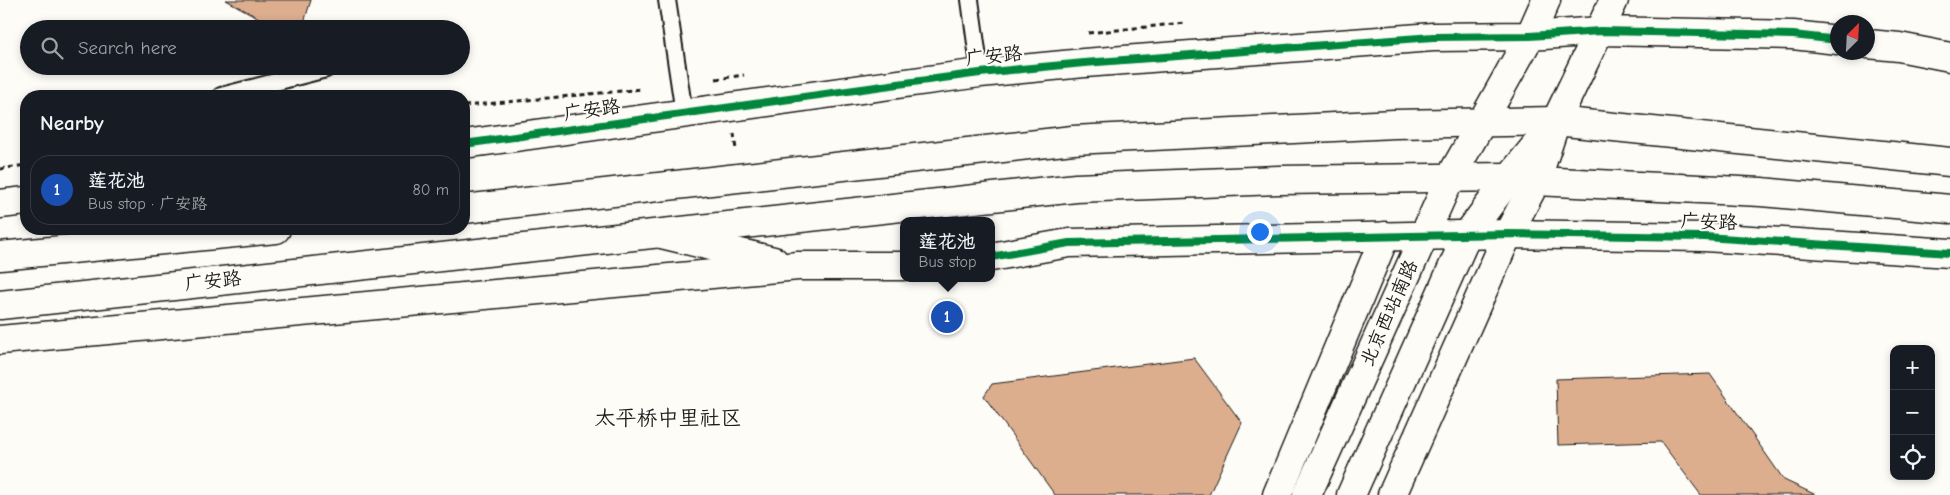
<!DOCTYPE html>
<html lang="en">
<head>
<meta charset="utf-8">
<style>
	:root { --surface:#171b24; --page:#20242c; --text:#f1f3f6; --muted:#9ea1a6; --line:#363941; --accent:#db2777 }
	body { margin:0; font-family:"Comic Neue","LXGW WenKai TC",sans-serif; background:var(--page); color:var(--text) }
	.controls { position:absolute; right:15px; bottom:15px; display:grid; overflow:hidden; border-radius:10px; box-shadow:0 2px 8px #0003 }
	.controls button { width:45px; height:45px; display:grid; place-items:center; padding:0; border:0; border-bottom:1px solid var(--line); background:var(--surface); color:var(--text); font:25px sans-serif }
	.compass { position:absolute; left:1830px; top:15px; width:45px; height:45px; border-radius:50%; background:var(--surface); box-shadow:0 2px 8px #0003; rotate:24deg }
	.you { position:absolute; left:1259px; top:231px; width:18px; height:18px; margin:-12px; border:4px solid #fff; border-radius:50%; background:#1a73e8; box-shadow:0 0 0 8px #1a73e833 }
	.badge { display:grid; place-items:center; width:32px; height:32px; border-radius:50%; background:var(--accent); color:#fff; font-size:16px; font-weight:700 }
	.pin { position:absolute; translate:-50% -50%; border:2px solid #fff; box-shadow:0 1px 5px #0006 }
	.popup { position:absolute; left:900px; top:217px; width:95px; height:65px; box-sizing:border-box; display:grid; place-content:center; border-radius:10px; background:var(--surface); filter:drop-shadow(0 1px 4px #0005); font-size:16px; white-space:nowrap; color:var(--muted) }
	.popup b { font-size:19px; color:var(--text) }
	.popup::after { content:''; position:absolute; left:50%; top:100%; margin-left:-10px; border:10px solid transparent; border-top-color:var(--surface) }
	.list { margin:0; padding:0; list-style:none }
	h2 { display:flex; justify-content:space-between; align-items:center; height:65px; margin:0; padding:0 20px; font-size:21px }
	h2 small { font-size:16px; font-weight:400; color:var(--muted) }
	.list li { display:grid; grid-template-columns:32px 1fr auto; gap:15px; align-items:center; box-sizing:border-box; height:70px; margin:0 10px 10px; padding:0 10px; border:1px solid var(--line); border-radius:20px }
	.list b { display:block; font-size:19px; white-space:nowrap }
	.list p { margin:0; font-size:16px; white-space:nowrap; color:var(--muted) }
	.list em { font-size:16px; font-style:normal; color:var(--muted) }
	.icon { flex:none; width:28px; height:28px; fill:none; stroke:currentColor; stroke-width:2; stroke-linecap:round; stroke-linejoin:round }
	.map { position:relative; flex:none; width:1950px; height:495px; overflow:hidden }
	.search { position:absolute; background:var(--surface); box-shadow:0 2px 8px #0003; left:20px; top:20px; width:450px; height:55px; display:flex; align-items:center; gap:12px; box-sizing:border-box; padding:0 18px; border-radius:28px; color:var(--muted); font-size:19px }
	.panel { position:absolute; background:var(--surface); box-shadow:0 2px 8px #0003; left:20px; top:90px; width:450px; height:145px; border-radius:20px }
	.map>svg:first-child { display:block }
</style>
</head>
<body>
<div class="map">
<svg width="1950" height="495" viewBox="0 0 1950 495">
	<rect width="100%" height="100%" fill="#fdfcf7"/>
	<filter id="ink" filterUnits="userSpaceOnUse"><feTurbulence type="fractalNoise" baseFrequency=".02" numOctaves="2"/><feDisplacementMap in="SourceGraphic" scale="10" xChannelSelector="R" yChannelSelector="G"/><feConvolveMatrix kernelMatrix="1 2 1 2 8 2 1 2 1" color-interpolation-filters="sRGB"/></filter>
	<g filter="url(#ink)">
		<g fill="#ddae8e" stroke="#1c1c1c">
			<path d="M226 0H311L302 29H279Z"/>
			<path d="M1194 358 1242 423 1209 495H1055L984 396 992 384Z"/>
			<path d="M1710 374 1784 480 1816 495H1701L1661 442 1558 445 1556 379Z"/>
		</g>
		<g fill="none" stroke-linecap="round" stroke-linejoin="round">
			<g stroke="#1c1c1c" stroke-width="20">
				<g id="service">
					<path d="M667 0 684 113"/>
					<path d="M970 0 980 73"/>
					<path d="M221 96 326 69"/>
				</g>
			</g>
			<g stroke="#1c1c1c" stroke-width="31">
				<g id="tertiary">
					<path d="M1868 44 1899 47 1950 57"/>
					<path d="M464 144 898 84 980 73 1084 63 1433 37 1530 36 1600 31 1793 35 1838 40"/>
					<path d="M0 204 26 201"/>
					<path d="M661 234 774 261"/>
					<path d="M991 257 1069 243 1508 234 1705 237 1950 253"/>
					<path d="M0 340 798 266H903"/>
					<path d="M1277 495 1385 236"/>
					<path d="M1392 495 1508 234 1536 181 1556 121"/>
				</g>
			</g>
			<g stroke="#1c1c1c" stroke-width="31">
				<g id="secondary">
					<path d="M1556 121 1614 0"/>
					<path d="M1482 122 1530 36 1546 0"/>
				</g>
			</g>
			<g stroke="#1c1c1c" stroke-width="31">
				<g id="primary">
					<path d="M1307 495 1450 178 1482 122"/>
					<path d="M1351 495 1467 235 1510 177 1556 121"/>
				</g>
			</g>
			<g stroke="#1c1c1c" stroke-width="31">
				<g id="trunk">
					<path d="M464 209 1073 140 1394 124 1556 121 1950 162"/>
					<path d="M0 256 276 229"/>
					<path d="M0 305 1076 188 1279 180 1510 177 1536 181 1761 192 1950 209"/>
				</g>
			</g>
			<g stroke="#1c1c1c" stroke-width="3" stroke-dasharray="5 4" stroke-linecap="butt">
				<path d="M1088 33 1184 23"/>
				<path d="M716 79 744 75"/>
				<path d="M464 106 643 89"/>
				<path d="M734 134 736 150"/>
				<path d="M0 169 26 165"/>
			</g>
			<use href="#service" stroke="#fdfcf7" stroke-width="16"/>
			<use href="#tertiary" stroke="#fdfcf7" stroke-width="28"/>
			<use href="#secondary" stroke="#fdfcf7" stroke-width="28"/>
			<use href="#primary" stroke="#fdfcf7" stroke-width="28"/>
			<use href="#trunk" stroke="#fdfcf7" stroke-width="28"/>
			<g stroke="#fdfcf7" stroke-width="11">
				<g id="cycleway">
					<path d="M464 144 898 84 980 73 1084 63 1433 37 1530 36 1600 31 1793 35 1838 40"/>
					<path d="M991 257 1069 243 1508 234 1705 237 1950 253"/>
				</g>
			</g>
			<use href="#cycleway" stroke="#00873e" stroke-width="8"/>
		</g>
	</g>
	<g text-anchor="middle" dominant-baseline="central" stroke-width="4" stroke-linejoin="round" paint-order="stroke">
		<g font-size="19" fill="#1c1c1c" stroke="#fdfcf7">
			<text transform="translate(994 56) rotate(-6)">广安路</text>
			<text transform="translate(592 110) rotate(-8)">广安路</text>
			<text transform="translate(1709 222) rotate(2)">广安路</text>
			<text transform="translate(213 281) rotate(-6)">广安路</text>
			<text transform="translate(1389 313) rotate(-66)">北京西站南路</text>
		</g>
		<g font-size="21" fill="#1c1c1c" stroke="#fdfcf7">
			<text x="668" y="418">太平桥中里社区</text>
		</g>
	</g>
</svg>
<div class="controls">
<button>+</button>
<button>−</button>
<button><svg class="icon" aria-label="locate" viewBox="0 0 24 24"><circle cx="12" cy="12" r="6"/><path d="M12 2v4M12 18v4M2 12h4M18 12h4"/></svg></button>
</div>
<svg class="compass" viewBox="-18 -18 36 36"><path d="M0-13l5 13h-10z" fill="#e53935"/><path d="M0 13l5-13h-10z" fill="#9ea1a6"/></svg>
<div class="you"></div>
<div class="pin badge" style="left:947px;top:317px;background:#1a4fb4">1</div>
<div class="popup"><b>莲花池</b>Bus stop</div>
<div class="search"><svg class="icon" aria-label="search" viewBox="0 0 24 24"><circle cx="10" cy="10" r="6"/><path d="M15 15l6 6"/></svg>Search here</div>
<section class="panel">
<h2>Nearby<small></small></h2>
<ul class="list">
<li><span class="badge" style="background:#1a4fb4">1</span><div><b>莲花池</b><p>Bus stop · 广安路</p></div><em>80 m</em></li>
</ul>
</section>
</div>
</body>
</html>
